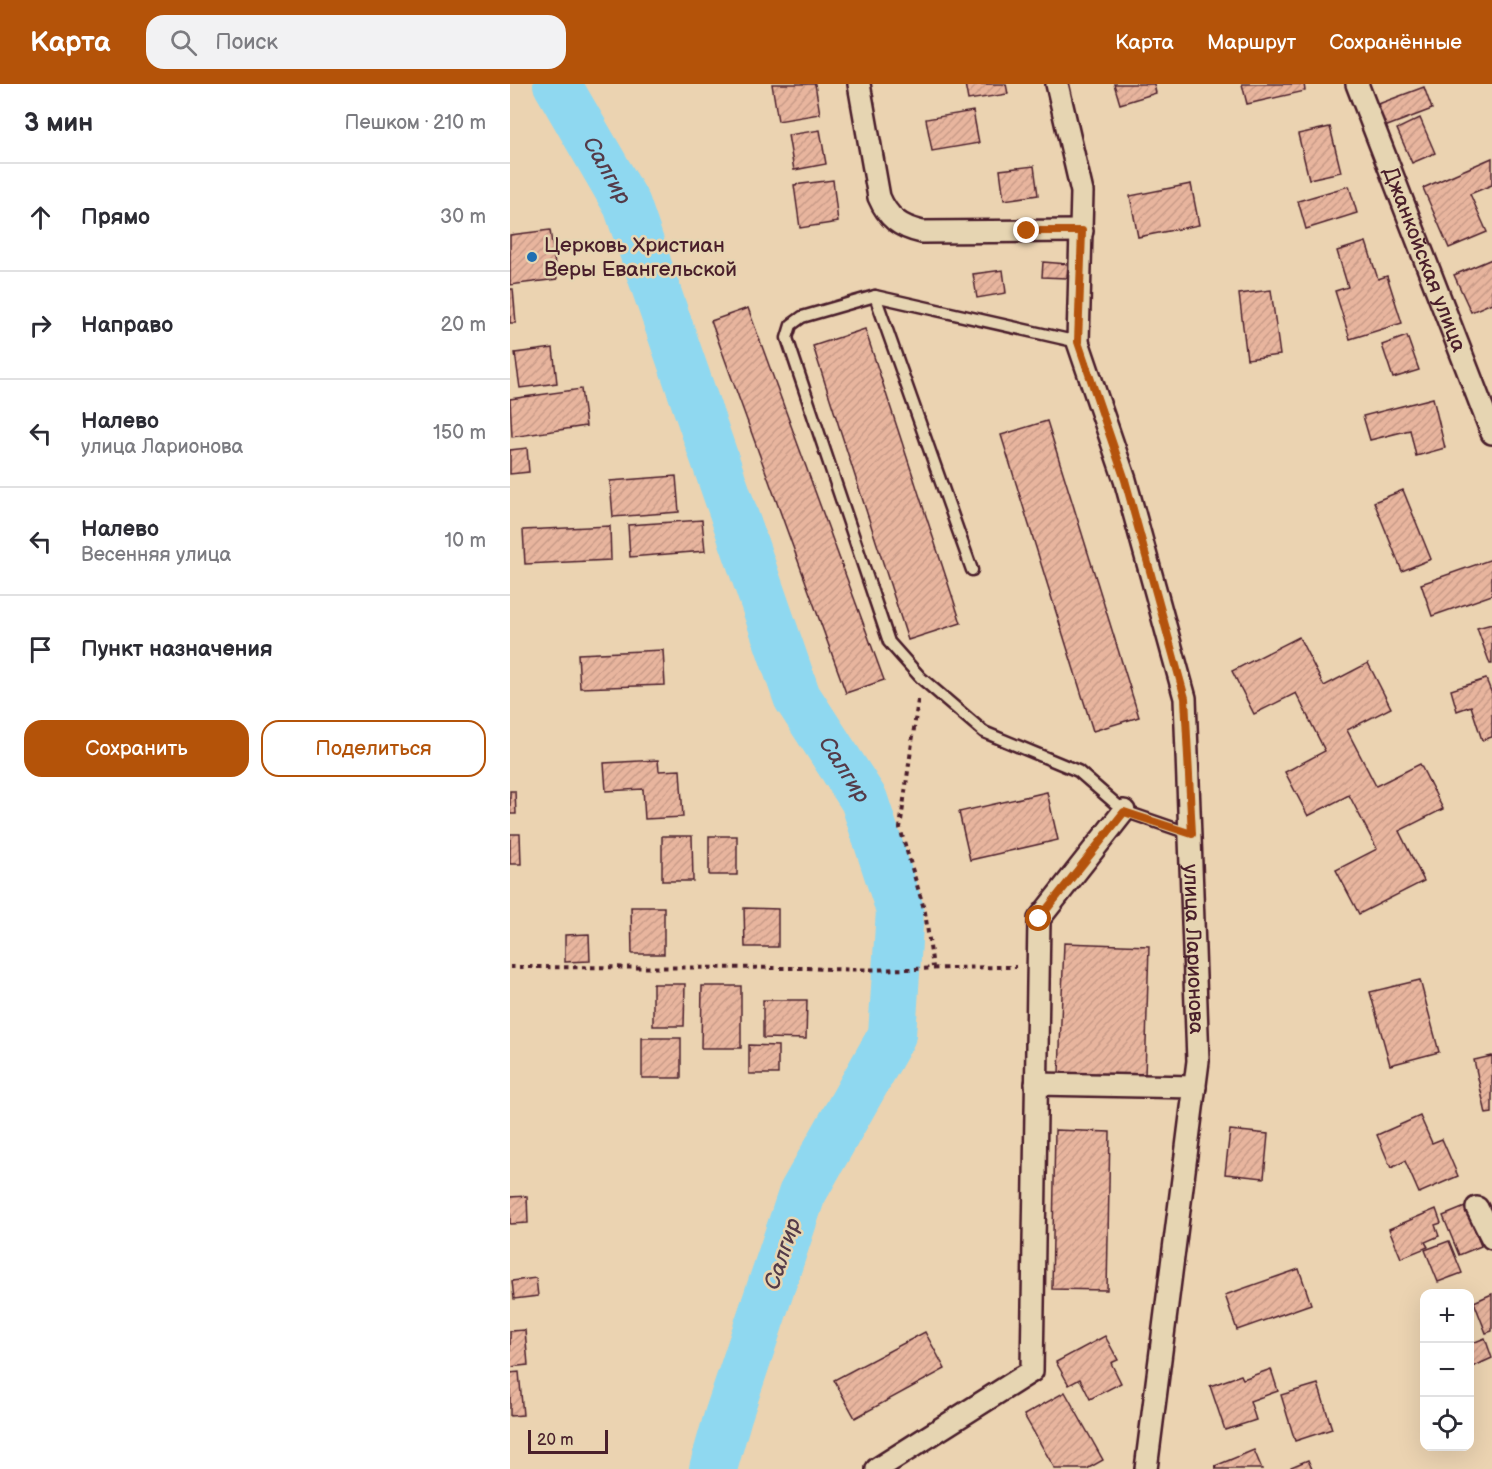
<!DOCTYPE html>
<html lang="ru">
<head>
<meta charset="utf-8">
<style>
	:root { --surface:#fff; --page:#f2f2f3; --text:#2b2b33; --muted:#7c7c81; --line:#e1e1e2; --accent:#b45309 }
	body { margin:0; font-family:"Balsamiq Sans",sans-serif; background:var(--page); color:var(--text) }
	.controls { position:absolute; right:18px; bottom:18px; display:grid; overflow:hidden; border-radius:12px; box-shadow:0 6px 24px #0002 }
	.controls button { width:54px; height:54px; display:grid; place-items:center; padding:0; border:0; border-bottom:2px solid var(--line); background:var(--surface); color:var(--text); font:30px sans-serif }
	.scale { position:absolute; left:18px; bottom:15px; width:80px; box-sizing:border-box; padding-left:6px; border:3px solid #4a1f2b; border-top:0; font-size:16px; line-height:21px; white-space:nowrap; color:#4a1f2b; -webkit-text-stroke:4px #e6d5b2; paint-order:stroke }
	.stop { position:absolute; width:18px; height:18px; margin:-14px; border:4px solid #b45309; border-radius:50%; background:#fff }
	.stop.end { background:#b45309; border-color:#fff; box-shadow:0 2px 6px #0008 }
	.list { margin:0; padding:0; list-style:none }
	h2 { display:flex; justify-content:space-between; align-items:center; height:78px; margin:0; padding:0 24px; font-size:26px }
	h2 small { font-size:20px; font-weight:400; color:var(--muted) }
	.list li { display:grid; grid-template-columns:39px 1fr auto; gap:18px; align-items:center; box-sizing:border-box; height:108px; padding:0 24px; border-top:2px solid var(--line) }
	.list b { display:block; font-size:22px; white-space:nowrap }
	.list p { margin:0; font-size:20px; white-space:nowrap; color:var(--muted) }
	.list em { font-size:20px; font-style:normal; color:var(--muted) }
	.actions { display:flex; gap:12px; padding:18px 24px }
	.actions a { flex:1; padding:14px 0; border:2px solid var(--accent); border-radius:18px; text-align:center; font-size:21px; color:var(--accent) }
	.actions .main { background:var(--accent); color:#fff }
	.icon { flex:none; width:33px; height:33px; fill:none; stroke:currentColor; stroke-width:2; stroke-linecap:round; stroke-linejoin:round }
	.map { position:relative; flex:none; width:982px; height:1385px; overflow:hidden }
	header { display:flex; align-items:center; gap:36px; box-sizing:border-box; height:84px; padding:0 30px; background:var(--accent); color:#fff }
	header strong { font-size:28px }
	nav { display:flex; gap:33px; margin-inline-start:auto; font-size:21px }
	.search { width:420px; height:54px; background:var(--page); display:flex; align-items:center; gap:15px; box-sizing:border-box; padding:0 21px; border-radius:18px; color:var(--muted); font-size:22px }
	main { display:flex }
	aside { flex:1; background:var(--surface) }
	.map>svg:first-child { display:block }
</style>
</head>
<body>
<header>
<strong>Карта</strong>
<div class="search"><svg class="icon" aria-label="search" viewBox="0 0 24 24"><circle cx="10" cy="10" r="6"/><path d="M15 15l6 6"/></svg>Поиск</div>
<nav><a>Карта</a><a>Маршрут</a><a>Сохранённые</a></nav>
</header>
<main>
<aside>
<h2>3 мин<small>Пешком · 210 m</small></h2>
<ul class="list">
<li><svg class="icon" aria-label="ahead" viewBox="0 0 24 24"><path d="M12 20V5M6 11l6-6 6 6"/></svg><div><b>Прямо</b></div><em>30 m</em></li>
<li><svg class="icon" aria-label="right" viewBox="0 0 24 24"><path d="M7 20v-9h11M14 6l5 5-5 5"/></svg><div><b>Направо</b></div><em>20 m</em></li>
<li><svg class="icon" aria-label="left" viewBox="0 0 24 24"><path d="M17 20v-9H6M10 6l-5 5 5 5"/></svg><div><b>Налево</b><p>улица Ларионова</p></div><em>150 m</em></li>
<li><svg class="icon" aria-label="left" viewBox="0 0 24 24"><path d="M17 20v-9H6M10 6l-5 5 5 5"/></svg><div><b>Налево</b><p>Весенняя улица</p></div><em>10 m</em></li>
<li><svg class="icon" aria-label="arrive" viewBox="0 0 24 24"><path d="M6 21V4h12l-3 4 3 4H6"/></svg><div><b>Пункт назначения</b></div></li>
</ul>
<div class="actions"><a class="main">Сохранить</a><a>Поделиться</a></div>
</aside>
<div class="map">
<svg width="982" height="1385" viewBox="0 0 982 1385">
	<defs>
		<pattern id="building-hatch" width="6" height="6" patternUnits="userSpaceOnUse" patternTransform="scale(1.5)"><rect width="6" height="6" fill="#e8b59e"/><path d="M-1 1l2-2M0 6l6-6M5 7l2-2" fill="none" stroke="#c89b88"/></pattern>
	</defs>
	<rect width="100%" height="100%" fill="#ebd3b1"/>
	<filter id="ink" filterUnits="userSpaceOnUse"><feTurbulence type="fractalNoise" baseFrequency=".0167" numOctaves="2"/><feDisplacementMap in="SourceGraphic" scale="12" xChannelSelector="R" yChannelSelector="G"/><feConvolveMatrix kernelMatrix="1 2 1 2 8 2 1 2 1" color-interpolation-filters="sRGB"/></filter>
	<g filter="url(#ink)">
		<g fill="none" stroke-linecap="round" stroke-linejoin="round">
			<path stroke="#8fd8f0" stroke-width="48" id="s1" d="M47 0 117 121 287 613 354 716 390 826 382 951 292 1110 218 1332 203 1385"/>
		</g>
		<g fill="url(#building-hatch)" stroke="#4a1f2b" stroke-width="1.5">
			<path d="M262 0H305L310 30 268 37Z"/>
			<path d="M455 0H496L498 10 458 16Z"/>
			<path d="M604 0H644L646 9 610 20Z"/>
			<path d="M732 0H794L795 7 737 20Z"/>
			<path d="M914 3 922 25 872 44 863 22Z"/>
			<path d="M463 27 469 59 422 67 416 35Z"/>
			<path d="M910 34 925 69 902 79 887 45Z"/>
			<path d="M820 43 831 88 799 95 788 50Z"/>
			<path d="M310 46 316 80 284 86 278 51Z"/>
			<path d="M982 74V101L960 110 977 148 939 164 913 104Z"/>
			<path d="M524 82 528 111 494 116 490 86Z"/>
			<path d="M323 96 328 138 290 144 284 101Z"/>
			<path d="M681 100 689 141 628 153 620 112Z"/>
			<path d="M839 102 847 129 796 145 788 117Z"/>
			<path d="M40 146 47 195 0 201V151Z"/>
			<path d="M856 158 868 195 877 192 892 239 840 255 825 207 838 203 827 167Z"/>
			<path d="M982 175V219L961 228 944 191Z"/>
			<path d="M533 178 558 180 557 194 532 193Z"/>
			<path d="M493 186 496 209 467 214 463 190Z"/>
			<path d="M0 205H3L6 239H0Z"/>
			<path d="M761 206 770 271 737 275 729 210Z"/>
			<path d="M238 224 374 596 336 609 201 237Z"/>
			<path d="M355 245 451 539 398 556 303 262Z"/>
			<path d="M897 252 909 286 883 294 872 261Z"/>
			<path d="M43 264 47 299 10 304 5 269Z"/>
			<path d="M71 305 76 342 2 353 0 315Z"/>
			<path d="M923 314 935 364 906 372 900 346 860 356 853 332Z"/>
			<path d="M537 337 629 633 583 647 491 351Z"/>
			<path d="M17 364 19 388 0 390V366Z"/>
			<path d="M166 392 169 428 103 433 100 397Z"/>
			<path d="M893 406 921 475 892 487 864 418Z"/>
			<path d="M192 436 195 467 120 473 118 441Z"/>
			<path d="M100 442 101 476 15 480 13 446Z"/>
			<path d="M982 475V511L922 532 911 500Z"/>
			<path d="M982 540V580H980L967 544Z"/>
			<path d="M789 553 814 602 858 579 881 624 837 646 866 702 910 680 933 725 889 747 914 797 849 830 826 786 867 765 839 711 798 732 775 688 815 667 786 609 744 630 722 587Z"/>
			<path d="M153 566 155 601 70 604 68 570Z"/>
			<path d="M976 595 982 610V653L972 656 961 622 947 627 941 606Z"/>
			<path d="M148 676 149 687 170 686 173 733 135 735 133 705 96 707 94 679Z"/>
			<path d="M0 707H5L6 730H0Z"/>
			<path d="M537 708 548 756 460 776 449 728Z"/>
			<path d="M0 750H10L11 780H0Z"/>
			<path d="M152 752H182L183 797H152Z"/>
			<rect x="199" y="752" width="28" height="39"/>
			<path d="M121 823H154V870H122Z"/>
			<path d="M234 824 268 825V863H235Z"/>
			<path d="M79 850 80 877 55 878V851Z"/>
			<path d="M554 859 639 862 635 992 549 989Z"/>
			<path d="M910 896 929 968 880 981 860 908Z"/>
			<path d="M143 900H175L174 942H143Z"/>
			<path d="M192 902H231V964H191Z"/>
			<path d="M253 916H297L296 955 253 954Z"/>
			<rect x="132" y="954" width="39" height="40"/>
			<path d="M239 961 268 962V990H239Z"/>
			<path d="M982 972V1029L976 1030 964 976Z"/>
			<path d="M910 1032 922 1059 932 1055 948 1092 909 1109 895 1077 881 1084 867 1051Z"/>
			<path d="M545 1046 600 1048 597 1206 542 1205Z"/>
			<path d="M720 1046 758 1050 754 1094 715 1090Z"/>
			<path d="M17 1112 18 1139 0 1140V1113Z"/>
			<path d="M955 1123 971 1162 949 1171 933 1132Z"/>
			<path d="M926 1125 931 1139 925 1141 929 1152 915 1158 918 1163 891 1174 879 1145Z"/>
			<path d="M939 1157 952 1189 928 1198 915 1166Z"/>
			<path d="M789 1185 801 1220 727 1246 715 1211Z"/>
			<path d="M26 1194 28 1212 4 1215 2 1197Z"/>
			<path d="M982 1210V1247L976 1249 964 1218Z"/>
			<path d="M15 1246 18 1281 0 1283V1247Z"/>
			<path d="M415 1248 435 1285 345 1334 324 1296Z"/>
			<path d="M595 1252 608 1276 601 1279 611 1299 580 1315 570 1295 559 1301 546 1278Z"/>
			<path d="M975 1254 982 1274 960 1284V1260Z"/>
			<path d="M761 1285 768 1307 740 1317 746 1336 715 1346 700 1302 731 1291 733 1295Z"/>
			<path d="M9 1288 13 1331 0 1332V1289Z"/>
			<path d="M808 1300 822 1345 785 1357 771 1311Z"/>
			<path d="M555 1308 593 1376 577 1385H545L514 1331Z"/>
			<path d="M744 1366 752 1385H706L705 1382Z"/>
			<path d="M798 1376 802 1385H781V1383Z"/>
		</g>
		<g fill="none" stroke-linecap="round" stroke-linejoin="round">
			<g stroke="#4a1f2b" stroke-width="15">
				<g id="service">
					<path d="M365 212 462 486"/>
					<path d="M568 258 365 212 292 233 281 241 277 254 379 558 411 594 474 648 568 687 614 727 681 750"/>
				</g>
			</g>
			<g stroke="#4a1f2b" stroke-width="26">
				<g id="minor">
					<path d="M349 0 369 113C378 134 390 143 412 148L572 147"/>
					<path id="s2" d="M547 0 572 108 568 258 615 396 675 614 688 977 636 1385"/>
					<path id="s3" d="M847 0 982 349"/>
					<path d="M526 1000 685 1003"/>
					<path d="M967 1124 982 1154"/>
					<path d="M367 1385 522 1287 529 835 614 727"/>
				</g>
			</g>
			<g stroke="#4a1f2b" stroke-width="4" stroke-dasharray="4.5 4.5" stroke-linecap="butt">
				<path d="M408 616 390 744 415 828 423 883"/>
				<path d="M0 883 297 884C366 888 436 883 506 883"/>
			</g>
			<use href="#service" stroke="#e6d5b2" stroke-width="10"/>
			<use href="#minor" stroke="#e6d5b2" stroke-width="21"/>
		</g>
	</g>
	<g fill="none" stroke-linecap="round" stroke-linejoin="round" filter="url(#ink)">
		<path stroke="#b45309" stroke-width="8" d="M517 147H572L568 258 615 396 675 614 682 750 614 728 529 835"/>
	</g>
	<circle fill="#1f6fb2" stroke="#e6d5b2" stroke-width="2" cx="22" cy="173" r="6"/>
	<g text-anchor="middle" dominant-baseline="central" stroke-width="5" stroke-linejoin="round" paint-order="stroke">
		<g font-size="21" fill="#4a1f2b" stroke="#e6d5b2" text-anchor="start">
			<text x="34" y="161">Церковь Христиан<tspan x="34" dy="24">Веры Евангельской</tspan></text>
		</g>
		<g font-size="21" fill="#4a1f2b" stroke="#e6d5b2">
			<text stroke="none"><textPath href="#s3" startOffset="188">Джанкойская улица</textPath></text>
			<text stroke="none"><textPath href="#s2" startOffset="884">улица Ларионова</textPath></text>
		</g>
		<g font-size="22" font-style="italic" fill="#543b49" stroke="#e6d5b2">
			<text stroke="none"><textPath href="#s1" startOffset="100">Салгир</textPath></text>
			<text stroke="none"><textPath href="#s1" startOffset="747">Салгир</textPath></text>
			<text transform="translate(273 1170) rotate(-72)">Салгир</text>
		</g>
	</g>
</svg>
<div class="controls">
<button>+</button>
<button>−</button>
<button><svg class="icon" aria-label="locate" viewBox="0 0 24 24"><circle cx="12" cy="12" r="6"/><path d="M12 2v4M12 18v4M2 12h4M18 12h4"/></svg></button>
</div>
<div class="scale">20 m</div>
<div class="stop" style="left:529px;top:835px"></div>
<div class="stop end" style="left:517px;top:147px"></div>
</div>
</main>
</body>
</html>
